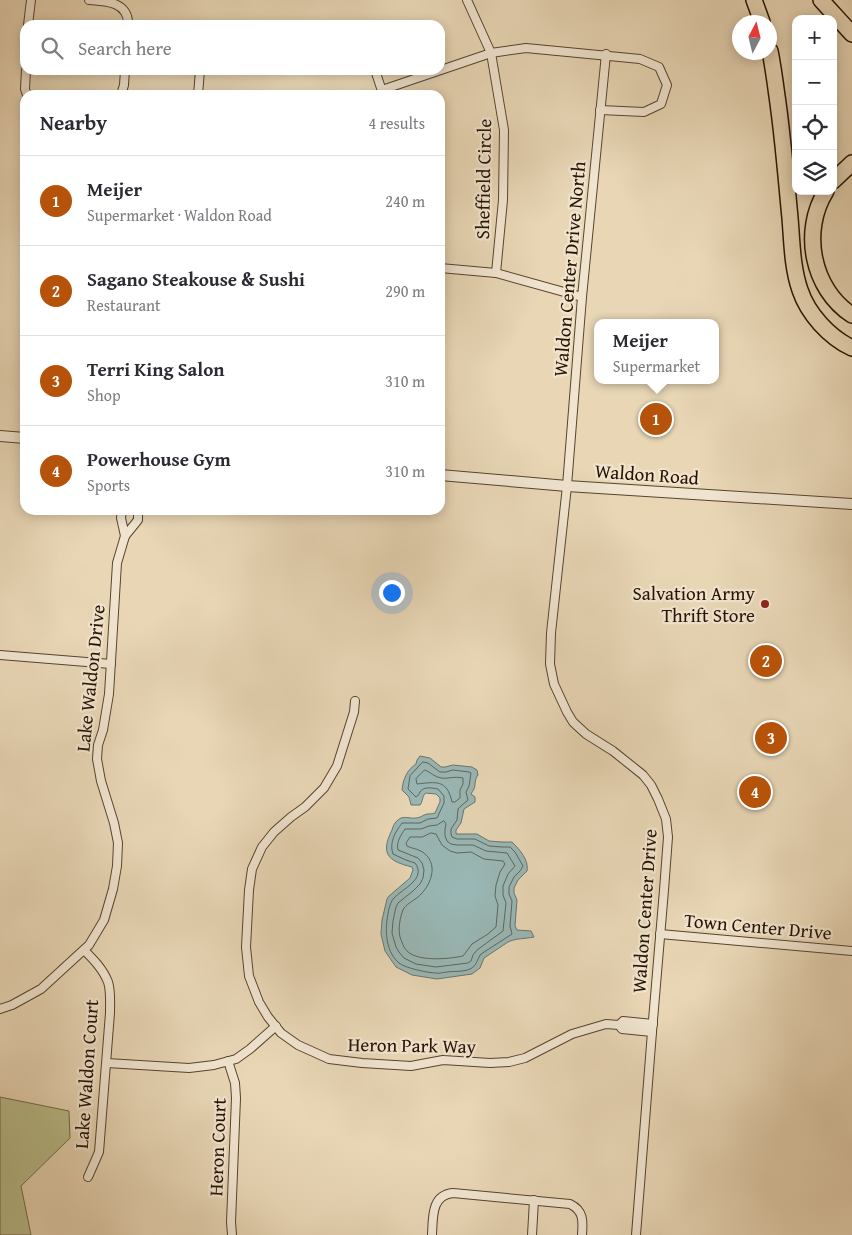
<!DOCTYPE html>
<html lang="en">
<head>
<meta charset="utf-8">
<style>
	:root { --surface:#fff; --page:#f7f7f7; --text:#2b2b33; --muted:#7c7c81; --line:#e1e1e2; --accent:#b45309 }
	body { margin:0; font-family:"Gentium Book Plus",serif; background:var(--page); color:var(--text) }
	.controls { position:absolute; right:15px; top:15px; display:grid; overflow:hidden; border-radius:10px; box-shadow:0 2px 12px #0003 }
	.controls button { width:45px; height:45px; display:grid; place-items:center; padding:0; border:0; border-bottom:1px solid var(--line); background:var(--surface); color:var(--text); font:25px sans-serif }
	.compass { position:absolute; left:732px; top:15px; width:45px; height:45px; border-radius:50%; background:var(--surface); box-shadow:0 2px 12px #0003; rotate:7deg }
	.you { position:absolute; left:391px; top:592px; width:18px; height:18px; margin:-12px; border:4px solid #fff; border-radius:50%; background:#1a73e8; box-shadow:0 0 0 8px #1a73e833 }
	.badge { display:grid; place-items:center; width:32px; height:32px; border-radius:50%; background:var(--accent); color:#fff; font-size:16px; font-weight:700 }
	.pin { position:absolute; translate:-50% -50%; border:2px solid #fff; box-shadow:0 1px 5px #0006 }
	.popup { position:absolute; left:594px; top:319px; width:125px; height:65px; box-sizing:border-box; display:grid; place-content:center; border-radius:10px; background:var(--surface); filter:drop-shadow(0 1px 4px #0005); font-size:16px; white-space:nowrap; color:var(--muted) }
	.popup b { font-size:19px; color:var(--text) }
	.popup::after { content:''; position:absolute; left:50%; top:100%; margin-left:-10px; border:10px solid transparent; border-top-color:var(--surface) }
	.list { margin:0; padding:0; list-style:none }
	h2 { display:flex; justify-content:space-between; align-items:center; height:65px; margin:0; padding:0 20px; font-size:21px }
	h2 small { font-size:16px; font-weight:400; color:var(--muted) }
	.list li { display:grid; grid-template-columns:32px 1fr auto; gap:15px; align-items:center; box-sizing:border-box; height:90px; padding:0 20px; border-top:1px solid var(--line) }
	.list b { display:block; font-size:19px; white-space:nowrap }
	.list p { margin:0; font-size:16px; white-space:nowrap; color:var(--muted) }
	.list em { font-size:16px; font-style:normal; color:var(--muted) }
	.icon { flex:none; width:28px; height:28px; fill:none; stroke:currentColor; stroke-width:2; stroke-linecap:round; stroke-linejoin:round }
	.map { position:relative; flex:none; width:852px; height:1235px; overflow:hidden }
	.search { position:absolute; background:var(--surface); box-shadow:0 2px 12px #0003; left:20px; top:20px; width:425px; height:55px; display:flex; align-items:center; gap:12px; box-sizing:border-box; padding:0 18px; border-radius:15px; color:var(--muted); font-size:19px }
	.panel { position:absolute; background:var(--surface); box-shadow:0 2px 12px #0003; left:20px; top:90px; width:425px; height:425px; border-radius:15px }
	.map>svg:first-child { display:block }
</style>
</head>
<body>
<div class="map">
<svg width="852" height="1235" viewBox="0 0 852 1235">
	<rect width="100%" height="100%" fill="#e8d6b5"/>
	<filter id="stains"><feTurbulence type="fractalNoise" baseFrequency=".004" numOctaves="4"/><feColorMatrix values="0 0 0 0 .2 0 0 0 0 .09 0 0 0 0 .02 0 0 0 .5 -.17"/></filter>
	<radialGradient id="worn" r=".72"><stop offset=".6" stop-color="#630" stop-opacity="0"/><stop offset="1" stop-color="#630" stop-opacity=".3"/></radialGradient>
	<path fill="#b9bd8b" stroke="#706846" d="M0 1097 69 1111 70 1138 21 1186 31 1235H0Z"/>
	<path fill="#99b7b5" stroke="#6b756d" d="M420 756 430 758 441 767H445L453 765 472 767 477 770 478 775C474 780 476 784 474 789 473 791 472 792 471 794L475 797V802L464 809 461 823 456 830V834H477L489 841 502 842H512C520 850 529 860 527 871L518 880 514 888V893L517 900 515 926 517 930 531 931 534 937C525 939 516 938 508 942L484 958 480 968 472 974 437 979 412 975 396 967 385 951 381 934 382 920 387 899 389 896 410 878 413 870 412 867C388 861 380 854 392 830 393 826 395 822 398 820 403 815 410 819 416 818 420 818 423 815 427 814 430 814 432 814 435 813L440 802V798L436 794 426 793C422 795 423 802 420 805H411L409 797 402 790C403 779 407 770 416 764L417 760Z"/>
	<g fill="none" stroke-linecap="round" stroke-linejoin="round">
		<g stroke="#60655a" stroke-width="1">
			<path d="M423 762 428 763 440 772H446L453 770 469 772 471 773 469 786 466 792 468 800 461 806 458 809 457 820 451 829V834L452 837 457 839H475L489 846 502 847H510L515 852 523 866 520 871 514 877 509 887V894L512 901 510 926 512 934 481 954C477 959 477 966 470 969 464 972 454 971 447 972 444 972 439 974 436 973 428 973 405 968 399 963 387 953 385 934 387 920 388 914 389 903 394 898 402 889 427 879 415 863L406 860 393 854C389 843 395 832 402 823H420L428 819 437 818 444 803V796L438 789C432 788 424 786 420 792 419 794 418 796 416 797L408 789 410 776Z"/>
			<path d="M425 770C431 772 434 777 441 778 449 779 453 776 463 778V784L460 790V798L455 802H452C447 779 436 782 417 784L416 779Z"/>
			<path d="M444 821 446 824 445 829V836L447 841 451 844 457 845H473L486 851 507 853 515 866 508 874 503 886V895L506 903 503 931 477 950 473 955 471 961 468 963 436 967 416 964 404 958 399 952 396 947 392 933 393 921 396 907 398 903 413 891 420 884 423 878 424 870 422 863 418 858 398 850C396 842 401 835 405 829H421L429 826 437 825Z"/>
			<path d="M431 833 436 834 442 845 450 851 457 853 471 852 484 859 503 861 505 864 500 872 496 885 495 896 498 905 496 927 488 934 472 944 463 956C449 959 418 962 407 951 403 947 402 942 400 937 398 929 400 917 403 910 405 905 413 901 418 897 430 887 439 866 425 854 420 849 413 849 407 846L406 843 410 837H422Z"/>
		</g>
		<g stroke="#56442d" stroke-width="10">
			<g id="minor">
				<path d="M89 0C106 1 129 2 128 25"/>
				<path d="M467 0 491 53 504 130 503 200 496 273"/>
				<path d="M28 25 31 0"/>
				<path d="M606 54 582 297 567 486 551 633 550 664 554 684 567 712 573 722 586 734 613 751 643 775 651 785 658 799 666 819 668 837 664 890 652 1032 636 1235"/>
				<path d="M26 70 25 89 27 95"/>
				<path d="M375 70 383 94"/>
				<path d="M382 90 491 53 526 48 640 59 659 67 667 85 661 104 644 112 600 110"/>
				<path d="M121 95 124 85 125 70"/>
				<path d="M198 95 200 70"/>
				<path d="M440 268 496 273 582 297"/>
				<path d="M122 510 121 518 125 536 138 520V510"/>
				<path d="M0 655 111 664"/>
				<path d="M355 701 354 712 337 766 324 788 305 807 291 817 274 832 262 847 252 869 249 890 246 947 249 976 259 1002 268 1017 281 1033 298 1045 329 1059 362 1063 411 1066 443 1060 490 1063 509 1062 525 1058 572 1034 606 1024 619 1025"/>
				<path d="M660 934 852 951"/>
				<path d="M84 950C93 959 103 969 108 982 111 991 110 1003 110 1013L99 1152 88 1177"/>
				<path d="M0 1009 12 1005 41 989 89 945 104 920 113 889 117 866 118 843 114 823 101 781 97 759 98 745 103 730 109 694 117 563 125 536"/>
				<path d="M652 1032 622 1029 619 1025 623 1021 653 1024"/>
				<path d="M228 1061 235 1083 236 1098 231 1222 232 1235"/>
				<path d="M107 1063 189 1068 214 1065 236 1059 250 1049 276 1026"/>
				<path d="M432 1235C433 1218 431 1195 453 1193L570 1204C584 1211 583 1221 582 1235"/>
				<path d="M532 1235 534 1200"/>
			</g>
		</g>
		<g stroke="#56442d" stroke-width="12">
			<g id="tertiary">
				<path d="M0 436 25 438"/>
				<path d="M440 475 567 486 852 504"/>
			</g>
		</g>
		<g stroke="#261300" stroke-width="18">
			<g id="motorway">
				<path d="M754 0 762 22"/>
				<path d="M821 0 852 34"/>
				<path d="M770 51C773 66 775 81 777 96 783 137 786 177 790 218 792 241 792 267 800 290 808 314 829 337 852 348"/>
				<path d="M833 181 852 163"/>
				<path d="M826 191C801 231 812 289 852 315"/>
			</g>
		</g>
		<use href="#minor" stroke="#f0e4cf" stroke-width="8"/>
		<use href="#tertiary" stroke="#f0e4cf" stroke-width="10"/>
		<use href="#motorway" stroke="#e8d6b5" stroke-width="15"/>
	</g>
	<circle fill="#8f2418" stroke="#f0e4cf" stroke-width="2" cx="765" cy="604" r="5"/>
	<g text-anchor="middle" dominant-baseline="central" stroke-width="4.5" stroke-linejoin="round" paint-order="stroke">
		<g font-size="19" fill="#261300" stroke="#f0e4cf">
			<text transform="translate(483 179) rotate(-89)">Sheffield Circle</text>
			<text transform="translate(569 269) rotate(-85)">Waldon Center Drive North</text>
			<text transform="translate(647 474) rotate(4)">Waldon Road</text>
			<text transform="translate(90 678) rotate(-84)">Lake Waldon Drive</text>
			<text transform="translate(644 911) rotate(-86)">Waldon Center Drive</text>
			<text transform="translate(758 926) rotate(5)">Town Center Drive</text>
			<text transform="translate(412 1045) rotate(1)">Heron Park Way</text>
			<text transform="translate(86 1074) rotate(-86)">Lake Waldon Court</text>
			<text transform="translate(217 1147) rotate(-88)">Heron Court</text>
		</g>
		<g font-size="19" fill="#261300" stroke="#f0e4cf" text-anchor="end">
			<text x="755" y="593">Salvation Army<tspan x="755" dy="22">Thrift Store</tspan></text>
		</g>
	</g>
	<rect width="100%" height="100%" filter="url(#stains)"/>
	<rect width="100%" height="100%" fill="url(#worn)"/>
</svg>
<div class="controls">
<button>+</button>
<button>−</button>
<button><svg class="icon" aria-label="locate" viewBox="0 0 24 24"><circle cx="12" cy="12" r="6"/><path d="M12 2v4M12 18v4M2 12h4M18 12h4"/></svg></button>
<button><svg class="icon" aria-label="layers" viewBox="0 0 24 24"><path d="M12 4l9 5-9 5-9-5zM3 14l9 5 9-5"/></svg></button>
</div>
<svg class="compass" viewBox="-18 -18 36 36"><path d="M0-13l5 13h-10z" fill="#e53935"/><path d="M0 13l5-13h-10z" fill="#7c7c81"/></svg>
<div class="you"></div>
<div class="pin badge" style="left:656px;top:419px">1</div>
<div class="popup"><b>Meijer</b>Supermarket</div>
<div class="pin badge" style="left:766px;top:661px">2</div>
<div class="pin badge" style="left:771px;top:738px">3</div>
<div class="pin badge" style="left:755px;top:792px">4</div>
<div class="search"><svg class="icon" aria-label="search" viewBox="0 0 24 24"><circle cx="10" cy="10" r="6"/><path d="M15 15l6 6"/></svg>Search here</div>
<section class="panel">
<h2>Nearby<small>4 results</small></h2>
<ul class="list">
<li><span class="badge">1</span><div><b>Meijer</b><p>Supermarket · Waldon Road</p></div><em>240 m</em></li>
<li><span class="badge">2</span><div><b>Sagano Steakouse &amp; Sushi</b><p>Restaurant</p></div><em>290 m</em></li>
<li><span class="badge">3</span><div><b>Terri King Salon</b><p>Shop</p></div><em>310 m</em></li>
<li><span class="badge">4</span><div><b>Powerhouse Gym</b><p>Sports</p></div><em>310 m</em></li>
</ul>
</section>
</div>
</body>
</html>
